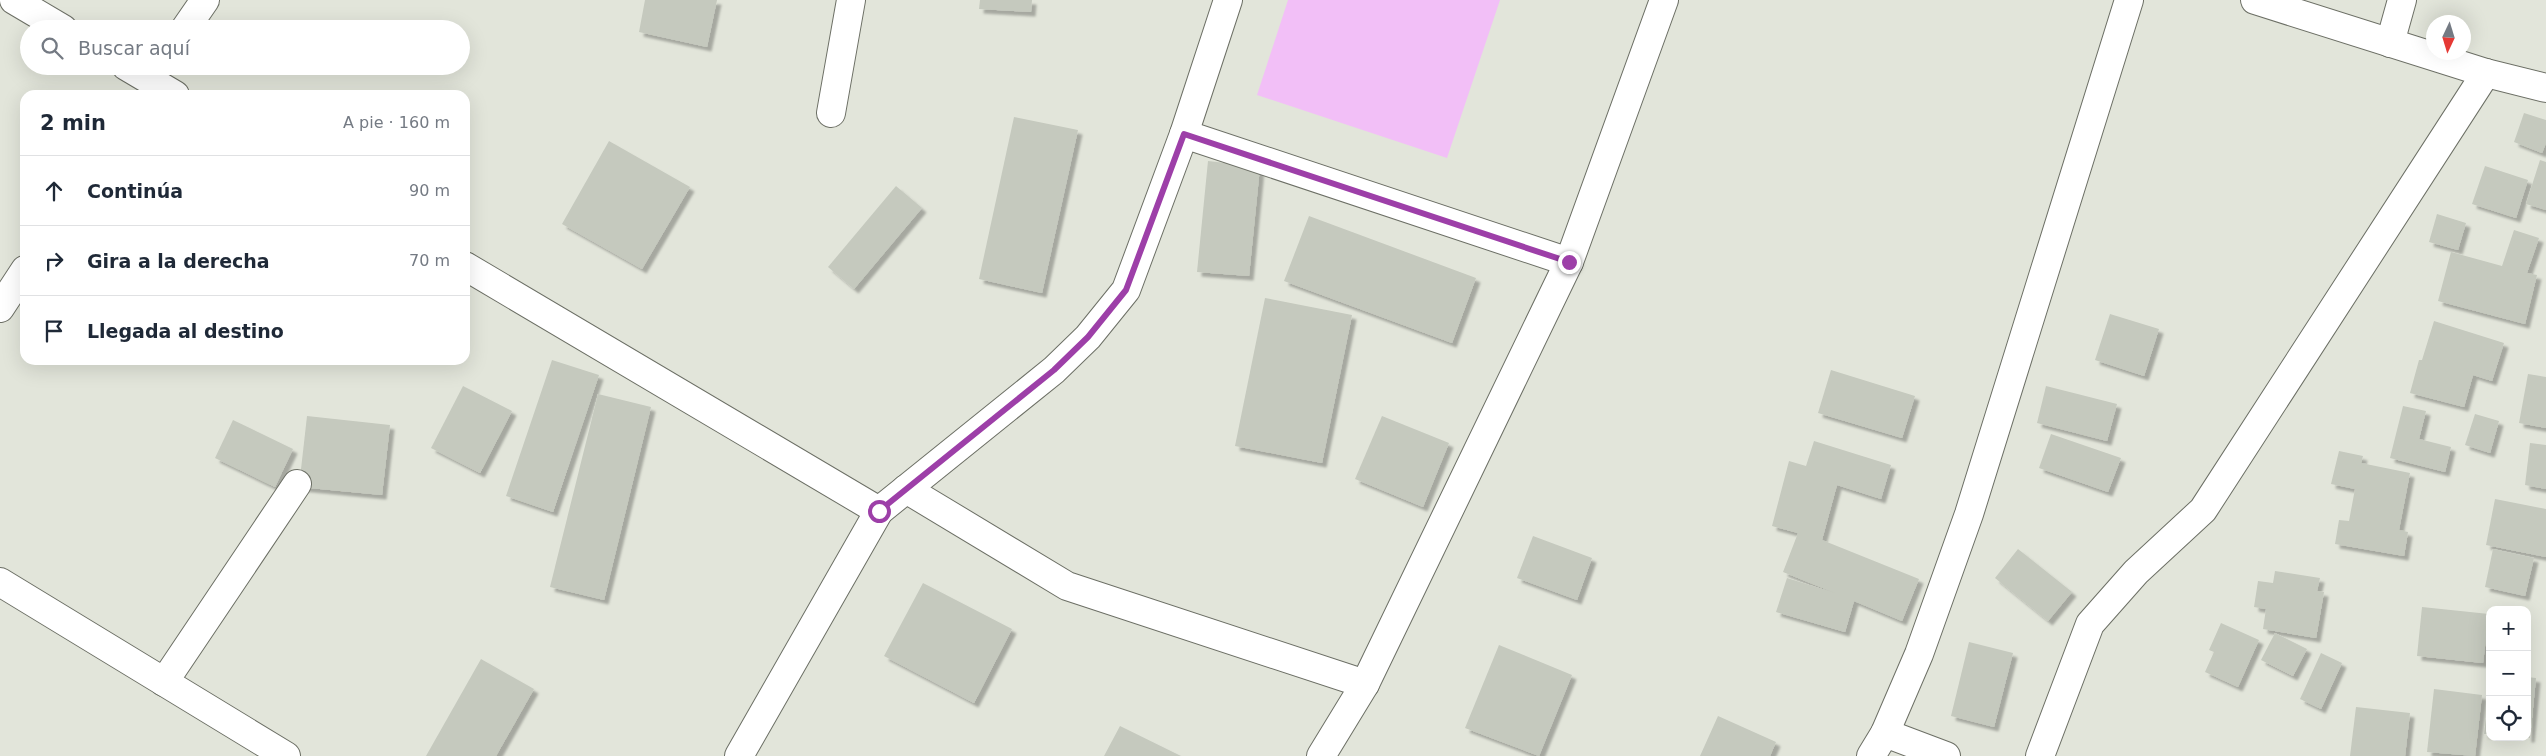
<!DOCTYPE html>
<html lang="es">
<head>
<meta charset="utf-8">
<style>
	:root { --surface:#fff; --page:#f2f2f3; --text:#1f2937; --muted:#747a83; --line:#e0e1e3 }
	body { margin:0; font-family:"DejaVu Sans",sans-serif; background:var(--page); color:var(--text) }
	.controls { position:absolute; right:15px; bottom:15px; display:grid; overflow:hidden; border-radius:10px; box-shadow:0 5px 20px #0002 }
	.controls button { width:45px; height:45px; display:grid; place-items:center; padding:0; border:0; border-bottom:1px solid var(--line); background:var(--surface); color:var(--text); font:25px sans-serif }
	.compass { position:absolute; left:2426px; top:15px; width:45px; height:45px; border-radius:50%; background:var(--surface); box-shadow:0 5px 20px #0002; rotate:184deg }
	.stop { position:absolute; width:15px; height:15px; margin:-11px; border:4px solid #9d3fa8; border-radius:50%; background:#fff }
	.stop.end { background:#9d3fa8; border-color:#fff; box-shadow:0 1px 5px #0008 }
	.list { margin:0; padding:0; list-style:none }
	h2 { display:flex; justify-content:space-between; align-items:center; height:65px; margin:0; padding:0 20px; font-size:21px }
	h2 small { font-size:16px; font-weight:400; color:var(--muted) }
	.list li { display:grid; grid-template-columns:32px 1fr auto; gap:15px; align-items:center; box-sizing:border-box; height:70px; padding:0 20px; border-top:1px solid var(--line) }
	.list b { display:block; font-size:19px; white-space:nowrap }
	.list em { font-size:16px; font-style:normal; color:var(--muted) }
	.icon { flex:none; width:28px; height:28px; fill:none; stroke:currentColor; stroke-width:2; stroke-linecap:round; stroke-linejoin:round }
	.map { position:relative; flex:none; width:2546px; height:756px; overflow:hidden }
	.search { position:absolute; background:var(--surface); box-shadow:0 5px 20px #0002; left:20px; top:20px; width:450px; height:55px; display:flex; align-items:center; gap:12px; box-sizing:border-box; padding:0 18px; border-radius:28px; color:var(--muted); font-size:19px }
	.panel { position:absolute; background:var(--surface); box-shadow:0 5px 20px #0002; left:20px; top:90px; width:450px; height:275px; border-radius:15px }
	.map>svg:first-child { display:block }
</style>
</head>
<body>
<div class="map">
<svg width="2546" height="756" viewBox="0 0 2546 756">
	<defs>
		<filter id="shadow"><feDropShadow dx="4.5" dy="4.5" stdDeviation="1" flood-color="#0004"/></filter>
	</defs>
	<rect width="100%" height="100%" fill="#e2e5da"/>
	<path fill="#f2bff7" d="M1288 0H1500L1447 158 1257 95Z"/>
	<g fill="#c5c9be" filter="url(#shadow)">
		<path d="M645 0H717L707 47 639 32Z"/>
		<path d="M980 0H1032L1031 12 979 9Z"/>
		<path d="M2524 113 2546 120V143L2542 153 2514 142Z"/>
		<path d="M1014 117 1078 130 1042 293 979 279Z"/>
		<path d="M609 141 690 187 642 269 562 224Z"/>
		<path d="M2540 160 2546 162V210L2526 204Z"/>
		<path d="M1208 161 1260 167 1249 276 1197 272Z"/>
		<path d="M2485 166 2528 180 2516 218 2472 204Z"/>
		<path d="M896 186 922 208 854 289 828 267Z"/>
		<path d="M2437 214 2466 223 2458 250 2429 242Z"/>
		<path d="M1309 216 1476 278 1452 343 1284 281Z"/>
		<path d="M2514 230 2539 238 2527 273 2537 275 2525 324 2438 301 2451 252 2502 266Z"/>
		<path d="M1265 298 1352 315 1322 463 1235 446Z"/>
		<path d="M2110 314 2159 329 2144 376 2095 360Z"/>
		<path d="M2434 321 2504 343 2492 381 2473 375 2464 407 2410 393 2419 360H2422Z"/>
		<path d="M552 360 599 375 553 512 506 496Z"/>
		<path d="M1831 370 1915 396 1902 438 1818 413Z"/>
		<path d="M2528 374 2546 377V428L2519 423Z"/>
		<path d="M463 386 512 411 480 473 431 448Z"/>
		<path d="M2046 386 2117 404 2107 441 2037 423Z"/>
		<path d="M598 394 651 407 604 600 550 587Z"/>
		<path d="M2403 406 2426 411 2419 439 2451 447 2445 472 2390 458Z"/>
		<path d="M2475 414 2499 421 2490 453 2465 445Z"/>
		<path d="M307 416 390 425 382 495 299 487Z"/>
		<path d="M1382 416 1449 443 1423 507 1355 479Z"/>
		<path d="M233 420 293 449 275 487 215 458Z"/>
		<path d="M2051 434 2121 458 2108 492 2039 468Z"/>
		<path d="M1814 441 1891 465 1881 499 1837 485 1822 540 1817 538 1919 579 1902 621 1854 601 1845 632 1776 612 1787 578 1835 593 1783 572 1798 533 1772 526 1789 461 1806 466Z"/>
		<path d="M2530 443 2546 445V489L2525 485Z"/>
		<path d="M2339 451 2363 456 2361 463 2410 473 2399 530 2408 532 2404 556 2335 544 2339 520 2349 521 2355 489 2331 484Z"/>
		<path d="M2495 499 2546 509V557L2486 545Z"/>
		<path d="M1533 536 1592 558 1577 600 1517 578Z"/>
		<path d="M2018 549 2072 592 2048 621 1995 578Z"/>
		<path d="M2493 549 2534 558 2525 596 2485 587Z"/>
		<path d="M2275 571 2320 578 2317 591 2324 592 2316 638 2263 629 2266 609 2254 607 2258 581 2273 583Z"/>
		<path d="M923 583 1012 629 974 703 884 656Z"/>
		<path d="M2422 607 2489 614 2483 663 2417 656Z"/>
		<path d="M2221 623 2259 640 2238 687 2205 672 2214 652 2209 650Z"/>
		<path d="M2275 633 2307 649 2293 676 2261 660Z"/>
		<path d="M1969 642 2013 653 1994 727 1951 716Z"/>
		<path d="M1499 645 1572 675 1539 756 1465 728Z"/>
		<path d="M2321 653 2342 663 2321 709 2300 699Z"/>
		<path d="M481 659 534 689 496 756H426Z"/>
		<path d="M2527 677 2536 678 2530 738H2527Z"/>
		<path d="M2434 689 2482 695 2475 756 2427 752Z"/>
		<path d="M2489 694H2490V734H2484Z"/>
		<path d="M2356 707 2410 713 2405 756H2350Z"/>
		<path d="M1718 716 1776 742 1770 756H1700Z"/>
		<path d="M1120 726 1181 756H1104Z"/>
	</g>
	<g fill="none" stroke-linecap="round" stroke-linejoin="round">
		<g stroke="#6c6f65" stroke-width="30">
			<g id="minor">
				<path d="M14 0 63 29"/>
				<path d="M2255 0 2486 73 2546 88"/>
				<path d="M185 29 205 0"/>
				<path d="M2390 43 2402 0"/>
				<path d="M126 66 175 95"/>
				<path d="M831 113 851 0"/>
				<path d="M1184 134 1569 262"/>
				<path d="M465 266 879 511"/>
				<path d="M0 308 25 270"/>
				<path d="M906 489 1067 586 1365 684"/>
				<path d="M0 582 286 756"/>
				<path d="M164 682 297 484"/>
				<path d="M1885 733 1946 756"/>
				<path d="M739 756 879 511 1054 370 1088 337 1126 290 1184 134 1228 0"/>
				<path d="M1321 756 1365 684 1569 262 1664 0"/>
				<path d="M1871 756 1885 733 1919 654 1969 514 2129 0"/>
				<path d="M2040 756 2090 624 2136 572 2203 510 2486 73"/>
			</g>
		</g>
		<use href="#minor" stroke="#fff" stroke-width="28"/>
	</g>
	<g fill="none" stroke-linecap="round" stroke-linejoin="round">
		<path stroke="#9d3fa8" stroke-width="6" d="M879 511 1054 370 1088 337 1126 290 1184 134 1569 262"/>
	</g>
</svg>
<div class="controls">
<button>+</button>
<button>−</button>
<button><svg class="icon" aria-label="locate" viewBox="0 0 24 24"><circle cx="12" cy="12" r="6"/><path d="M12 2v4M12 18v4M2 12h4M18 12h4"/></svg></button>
</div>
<svg class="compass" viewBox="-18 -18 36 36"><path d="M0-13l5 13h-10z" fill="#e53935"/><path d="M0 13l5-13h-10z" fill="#747a83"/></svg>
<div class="stop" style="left:879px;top:511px"></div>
<div class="stop end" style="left:1569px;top:262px"></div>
<div class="search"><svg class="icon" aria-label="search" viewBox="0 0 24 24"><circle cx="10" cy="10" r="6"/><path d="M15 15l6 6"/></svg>Buscar aquí</div>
<section class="panel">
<h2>2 min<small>A pie · 160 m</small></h2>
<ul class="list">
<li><svg class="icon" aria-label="ahead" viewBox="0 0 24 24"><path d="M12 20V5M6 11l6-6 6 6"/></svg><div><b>Continúa</b></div><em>90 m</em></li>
<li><svg class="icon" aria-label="right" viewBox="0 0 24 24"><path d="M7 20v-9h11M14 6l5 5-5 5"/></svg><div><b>Gira a la derecha</b></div><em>70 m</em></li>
<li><svg class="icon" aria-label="arrive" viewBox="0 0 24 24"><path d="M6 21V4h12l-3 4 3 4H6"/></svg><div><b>Llegada al destino</b></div></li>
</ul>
</section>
</div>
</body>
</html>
